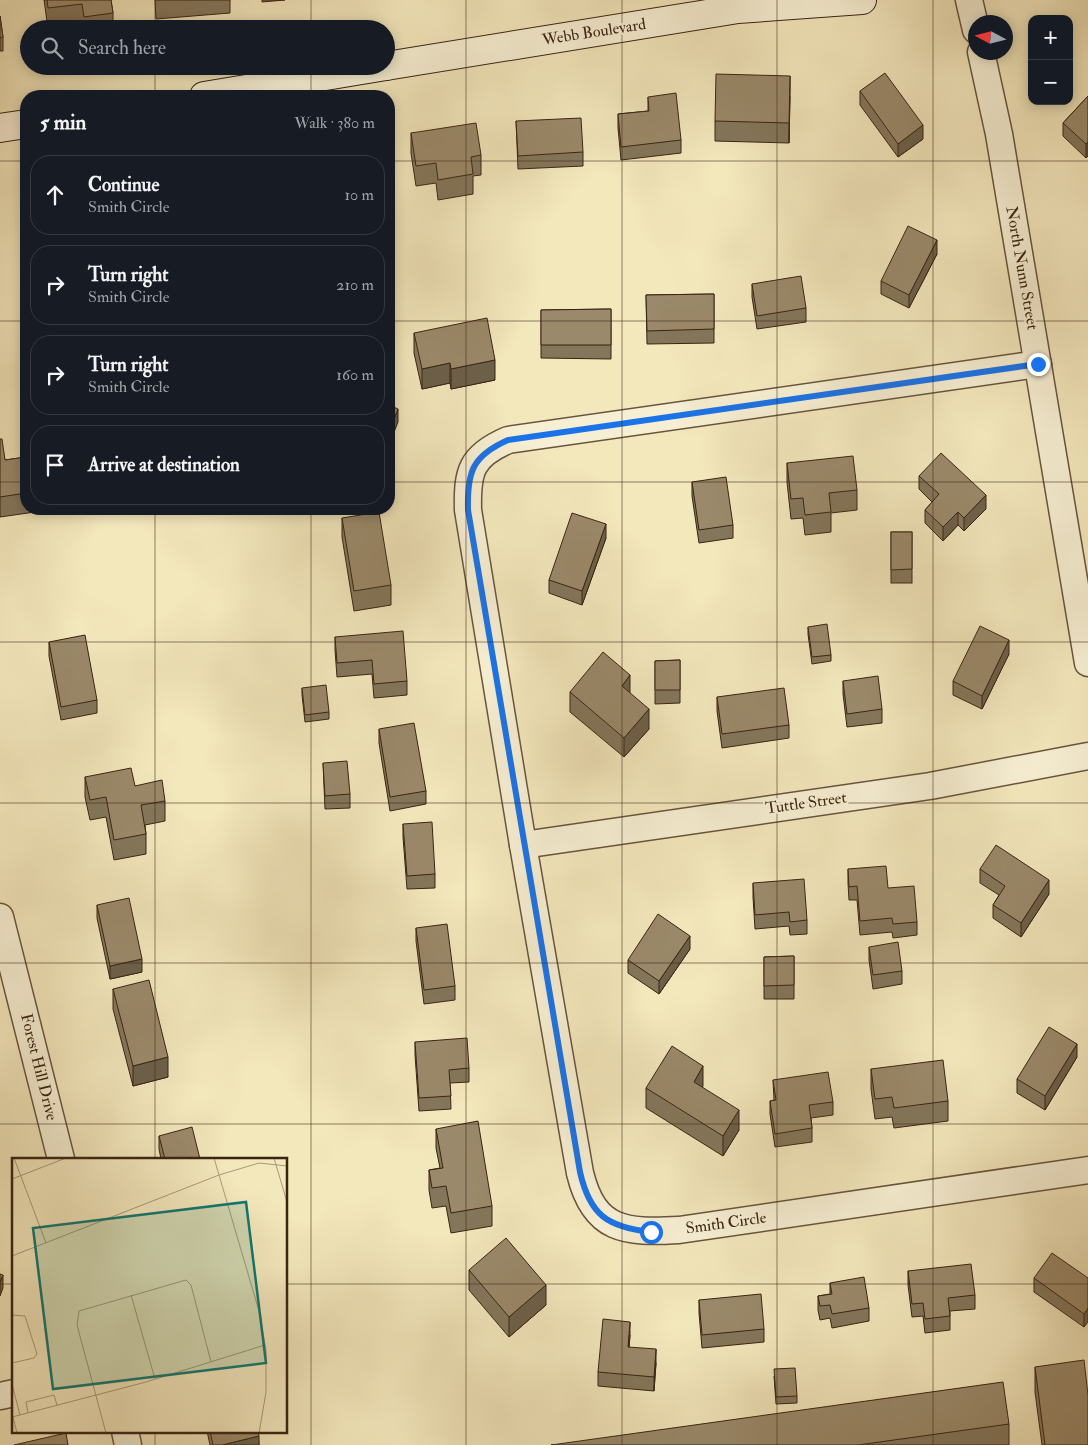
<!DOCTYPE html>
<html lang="en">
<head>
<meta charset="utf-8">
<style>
	:root { --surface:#171b24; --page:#242831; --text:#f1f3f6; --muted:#9ea1a6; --line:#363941 }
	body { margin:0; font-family:"IM FELL Double Pica",serif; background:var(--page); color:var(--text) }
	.controls { position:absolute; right:15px; top:15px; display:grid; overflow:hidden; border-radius:10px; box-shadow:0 2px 12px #0003 }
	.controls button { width:45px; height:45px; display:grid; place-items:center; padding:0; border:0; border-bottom:1px solid var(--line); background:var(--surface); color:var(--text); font:25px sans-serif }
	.compass { position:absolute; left:968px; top:15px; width:45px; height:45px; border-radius:50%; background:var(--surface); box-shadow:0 2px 12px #0003; rotate:277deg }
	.stop { position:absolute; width:15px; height:15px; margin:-11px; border:4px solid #1a73e8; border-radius:50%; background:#fff }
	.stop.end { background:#1a73e8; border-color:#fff; box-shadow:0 1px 5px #0008 }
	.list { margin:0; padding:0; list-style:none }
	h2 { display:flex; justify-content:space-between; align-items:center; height:65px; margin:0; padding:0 20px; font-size:21px }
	h2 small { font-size:16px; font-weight:400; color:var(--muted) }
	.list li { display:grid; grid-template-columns:32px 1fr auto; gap:15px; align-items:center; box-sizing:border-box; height:80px; margin:0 10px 10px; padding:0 10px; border:1px solid var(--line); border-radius:20px }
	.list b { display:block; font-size:19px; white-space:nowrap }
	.list p { margin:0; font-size:16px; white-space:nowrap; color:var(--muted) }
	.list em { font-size:16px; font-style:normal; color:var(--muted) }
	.icon { flex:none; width:28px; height:28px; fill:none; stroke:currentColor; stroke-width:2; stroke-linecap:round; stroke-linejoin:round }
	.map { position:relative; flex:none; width:1088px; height:1445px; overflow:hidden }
	.search { position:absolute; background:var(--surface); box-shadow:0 2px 12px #0003; left:20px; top:20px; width:375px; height:55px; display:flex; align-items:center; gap:12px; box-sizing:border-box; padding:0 18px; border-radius:28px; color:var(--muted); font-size:19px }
	.panel { position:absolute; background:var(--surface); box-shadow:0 2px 12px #0003; left:20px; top:90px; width:375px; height:425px; border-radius:20px }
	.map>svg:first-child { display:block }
</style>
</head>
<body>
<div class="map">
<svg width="1088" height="1445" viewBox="0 0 1088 1445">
	<rect width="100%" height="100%" fill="#f3e7bc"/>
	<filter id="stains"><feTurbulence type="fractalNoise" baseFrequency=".004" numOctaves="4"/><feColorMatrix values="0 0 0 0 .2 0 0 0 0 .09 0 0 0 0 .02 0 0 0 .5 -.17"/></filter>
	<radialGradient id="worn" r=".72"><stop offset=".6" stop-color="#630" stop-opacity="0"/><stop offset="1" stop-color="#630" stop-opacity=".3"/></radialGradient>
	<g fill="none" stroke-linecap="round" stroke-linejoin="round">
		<g stroke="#68553c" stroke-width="29">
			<g id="street">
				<path d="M969 0 976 30"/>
				<path d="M981 52 999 134 1088 663"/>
				<path d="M1038 364 508 440C471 456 467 471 468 510L523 845 580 1173C594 1231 625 1233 679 1230L1088 1170"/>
				<path d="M523 845 930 786 1088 756"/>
				<path d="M0 917 61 1159"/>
				<path d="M0 1396 14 1393"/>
				<path d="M125 1431 128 1445"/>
			</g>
		</g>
		<g stroke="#392412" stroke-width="30">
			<g id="secondary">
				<path d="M386 66 738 9 862 0"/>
				<path d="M204 96 386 66"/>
				<path d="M0 128 26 124"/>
			</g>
		</g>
		<use href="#street" stroke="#f7efd3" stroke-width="26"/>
		<use href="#secondary" stroke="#f7efd3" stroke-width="28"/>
	</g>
	<g fill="#84765b" stroke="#392412">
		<path d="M44 0H111L113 13V29H83L82 24 48 28Z"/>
		<path d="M155 0H230V13L156 19Z"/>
		<path d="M262 0H285L262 2Z"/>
		<path d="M0 16 3 37V51H0Z"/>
		<path d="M860 91 923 139 898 157 860 105Z"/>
		<path d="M790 96 789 143 715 141V121Z"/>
		<path d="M1088 96V156L1086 158 1063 136V123Z"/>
		<path d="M648 97 681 140V153L621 160 618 128V114L648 111Z"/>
		<path d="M516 121 583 152V166L518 169Z"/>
		<path d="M411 133 481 155V175L473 176V194L438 200 436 183 416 186 411 153Z"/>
		<path d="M22 219H26V262L22 233Z"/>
		<path d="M937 254 909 308 881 294V281Z"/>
		<path d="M752 284 806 308V322L757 329 752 297Z"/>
		<path d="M714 294V343L647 344 646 295Z"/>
		<path d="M611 309V359L541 358V310Z"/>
		<path d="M414 333 495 380 451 389 450 383 422 389 414 353Z"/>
		<path d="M0 439 5 460 26 457V509H42V511L0 517Z"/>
		<path d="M787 463 857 490V510L831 513V532L805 535 803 518 791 519 787 482Z"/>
		<path d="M919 476 986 509 964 531 958 525 943 541 925 523V510L932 502 919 489Z"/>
		<path d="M692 482 733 525V538L699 543 692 496Z"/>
		<path d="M342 518 391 585V605L354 611 342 537Z"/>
		<rect x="891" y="532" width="21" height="51"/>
		<path d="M606 538 582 605 549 593V580Z"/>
		<path d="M808 627 831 655V661L812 664 808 634Z"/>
		<path d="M335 637 407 681V695L374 698 372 674 337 677 335 650Z"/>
		<path d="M49 642 97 700V713L61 720 49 656Z"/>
		<path d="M1009 654 982 709 953 695V681Z"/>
		<path d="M680 660V703L655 704V661Z"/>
		<path d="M843 681 882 709V723L847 727 843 694Z"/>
		<path d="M302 688 329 712V719L305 722 302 695Z"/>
		<path d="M570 692 630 694 649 729 624 757 570 712Z"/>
		<path d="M717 697 789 725V738L722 748 717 711Z"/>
		<path d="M379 729 426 791V804L390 811 379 743Z"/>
		<path d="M323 763 350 794V808L325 809Z"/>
		<path d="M85 777 135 786 165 801V821L145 825 146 834V854L114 860 106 817 90 820 85 797Z"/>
		<path d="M403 824 435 874V888L407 889 403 837Z"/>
		<path d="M848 869 888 888 917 922V935L893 938 892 932 860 935 857 900H849L848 883Z"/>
		<path d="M980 869 1049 894 1021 937 993 918V905L999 895 980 883Z"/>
		<path d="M753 883 807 920V934L790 935 789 926 755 929 753 897Z"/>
		<path d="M97 905 142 972 110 979 97 918Z"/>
		<path d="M416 928 455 986V1000L424 1004 416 941Z"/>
		<path d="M869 947 902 971V984L873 989 869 960Z"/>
		<path d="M690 949 659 994 628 973V960Z"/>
		<path d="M794 956V999H764V957Z"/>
		<path d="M113 989 168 1077 133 1086 113 1009Z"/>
		<path d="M415 1042 469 1068V1082L450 1083 451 1109 419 1111 415 1055Z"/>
		<path d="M1077 1057 1045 1110 1017 1093V1079Z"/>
		<path d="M871 1069 948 1101V1121L894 1128 892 1117 875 1119 871 1089Z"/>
		<path d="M773 1080 833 1102V1115L811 1118 812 1128V1142L775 1147 770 1114V1101L774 1100Z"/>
		<path d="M703 1086 702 1087 739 1130 723 1156 646 1108V1088Z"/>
		<path d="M436 1129 492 1206V1226L451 1233 446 1206 432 1208 429 1190V1170L440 1168 436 1148Z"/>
		<path d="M159 1136 200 1159H161L159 1149Z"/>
		<path d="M469 1270 546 1305 509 1337 469 1290Z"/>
		<path d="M908 1271 975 1295V1309L950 1311V1330L925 1333 923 1316 912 1317 908 1285Z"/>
		<path d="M1034 1278H1088L1084 1327 1034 1292Z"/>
		<path d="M830 1283 869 1308V1321L832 1328 830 1318 820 1320 818 1310V1296L830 1294Z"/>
		<path d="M699 1300 764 1329V1342L702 1348 699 1313Z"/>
		<path d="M630 1335 629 1347 656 1363 654 1391 598 1386V1372Z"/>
		<path d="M1035 1367 1088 1445H1042L1035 1392Z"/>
		<path d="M774 1376 797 1396V1403L776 1404Z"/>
		<path d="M1009 1424V1445H551Z"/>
		<path d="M207 1431H258L259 1445H210Z"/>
	</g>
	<g fill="#6c604a" stroke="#392412">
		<path d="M790 76V96L789 143V123Z"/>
		<path d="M923 125V139L898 157V144Z"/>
		<path d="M1088 142V156L1086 158V144Z"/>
		<path d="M937 240V254L909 308V295Z"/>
		<path d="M495 360V380L451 389V369Z"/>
		<path d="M450 363V383L422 389V369Z"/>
		<path d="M398 409V422L389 445V432Z"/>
		<path d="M986 495V509L964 531V518Z"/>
		<path d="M958 512V525L943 541V527Z"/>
		<path d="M606 524V538L582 605V591Z"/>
		<path d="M1009 640V654L982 709V696Z"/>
		<path d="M630 675V695L622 686Z"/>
		<path d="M649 709V729L624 757V738Z"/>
		<path d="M1049 880V894L1021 937V923Z"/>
		<path d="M690 936V949L659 994V981Z"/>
		<path d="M142 959V972L110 979V966Z"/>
		<path d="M1077 1044V1057L1045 1110V1096Z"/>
		<path d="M168 1057V1077L133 1086V1066Z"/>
		<path d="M703 1066V1086L694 1102V1082Z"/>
		<path d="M739 1110V1130L723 1156V1136Z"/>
		<path d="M3 1275V1288L0 1296V1282Z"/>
		<path d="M546 1285V1305L509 1337V1317Z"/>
		<path d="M1088 1308V1322L1084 1327V1314Z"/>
		<path d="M630 1322V1335L628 1360V1347Z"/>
		<path d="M656 1349V1363L654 1391V1377Z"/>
		<path d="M259 1436V1445H222Z"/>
	</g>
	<g fill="#9a896a" stroke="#392412">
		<path d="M47 0H111L113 13 84 17 82 4 48 8Z"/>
		<path d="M0 16 3 37 0 38Z"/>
		<path d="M885 73 923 125 898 144 860 91Z"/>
		<path d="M716 74 790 76 789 123 715 121Z"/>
		<path d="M676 93 681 140 621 147 618 114 649 111 648 97Z"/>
		<path d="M1088 96V142L1086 144 1063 123Z"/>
		<path d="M581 118 583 152 518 156 516 121Z"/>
		<path d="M476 123 481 155 471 157 473 174 438 180 436 163 416 166 411 133Z"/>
		<path d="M22 219H26V248Z"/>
		<path d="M908 226 937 240 909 295 881 281Z"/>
		<path d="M801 276 806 308 757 316 752 284Z"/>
		<path d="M714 294V329L647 331 646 295Z"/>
		<path d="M611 309V345H541V310Z"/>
		<path d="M487 318 495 360 451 369 450 363 422 369 414 333Z"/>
		<path d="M389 405 398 409 389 432Z"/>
		<path d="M0 439H2L5 460 26 457V493L0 497Z"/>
		<path d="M941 453 986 495 964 518 958 512 943 527 925 510 939 494 919 476Z"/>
		<path d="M853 456 857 490 829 493 831 512 805 515 803 498 791 499 787 463Z"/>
		<path d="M726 477 733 525 699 530 692 482Z"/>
		<path d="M379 512 391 585 354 591 342 518Z"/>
		<path d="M572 513 606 524 582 591 549 580Z"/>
		<path d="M891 532H912V569L891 570Z"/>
		<path d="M827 624 831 655 812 657 808 627Z"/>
		<path d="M980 626 1009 640 982 696 953 681Z"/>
		<path d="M403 631 407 681 374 684 372 660 337 663 335 637Z"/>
		<path d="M85 635 97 700 61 707 49 642Z"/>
		<path d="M603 652 630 675 622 686 649 709 624 738 570 692Z"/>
		<path d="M680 660V690H655V661Z"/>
		<path d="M878 676 882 709 847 714 843 681Z"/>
		<path d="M326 685 329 712 305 715 302 688Z"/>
		<path d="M784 688 789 725 722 734 717 697Z"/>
		<path d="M414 723 426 791 390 797 379 729Z"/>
		<path d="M347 761 350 794 325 796 323 763Z"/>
		<path d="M131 768 135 786 162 780 165 801 141 805 146 834 114 840 106 797 90 800 85 777Z"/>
		<path d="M432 822 435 874 407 876 403 824Z"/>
		<path d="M996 845 1049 880 1021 923 993 905 1005 886 980 869Z"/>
		<path d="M886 866 888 888 914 886 917 922 893 924 892 918 860 921 857 886 849 887 848 869Z"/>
		<path d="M804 879 807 920 790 922 789 912 755 915 753 883Z"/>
		<path d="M129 898 142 959 110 966 97 905Z"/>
		<path d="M658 914 690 936 659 981 628 960Z"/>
		<path d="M447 924 455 986 424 990 416 928Z"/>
		<path d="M898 942 902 971 873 975 869 947Z"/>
		<path d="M794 956V985L764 986V957Z"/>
		<path d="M149 980 168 1057 133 1066 113 989Z"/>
		<path d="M1049 1027 1077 1044 1045 1096 1017 1079Z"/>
		<path d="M467 1038 469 1068 449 1070 451 1096 419 1098 415 1042Z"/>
		<path d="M672 1046 703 1066 694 1082 739 1110 723 1136 646 1088Z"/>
		<path d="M943 1060 948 1101 894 1108 892 1097 875 1099 871 1069Z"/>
		<path d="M828 1072 833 1102 809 1105 812 1128 775 1134 770 1101 776 1100 773 1080Z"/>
		<path d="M478 1121 492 1206 451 1213 446 1186 432 1188 429 1170 443 1168 436 1129Z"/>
		<path d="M192 1127 200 1159H165L159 1136Z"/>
		<path d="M506 1238 546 1285 509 1317 469 1270Z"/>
		<path d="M1052 1253 1088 1278V1308L1084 1314 1034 1278Z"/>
		<path d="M971 1264 975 1295 948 1298 950 1316 925 1319 923 1303 912 1304 908 1271Z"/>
		<path d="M0 1274 3 1275 0 1282Z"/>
		<path d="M864 1277 869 1308 832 1314 830 1305 820 1306 818 1296 832 1294 830 1283Z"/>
		<path d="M761 1294 764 1329 702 1335 699 1300Z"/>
		<path d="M603 1319 630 1322 628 1347 656 1349 654 1377 598 1372Z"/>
		<path d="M1084 1360 1088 1395V1445H1045L1035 1367Z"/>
		<path d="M795 1368 797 1396 776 1397 774 1369Z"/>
		<path d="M1003 1382 1009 1424 858 1445H551Z"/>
		<path d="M210 1431H258L259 1436 222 1445H213Z"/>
		<path d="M66 1433 68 1445H14Z"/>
	</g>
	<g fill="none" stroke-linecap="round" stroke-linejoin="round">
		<path stroke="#1a73e8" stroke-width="6" d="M651 1232C608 1227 590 1216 580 1172L468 510C467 472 472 456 508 440L1038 364"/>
	</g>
	<path fill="none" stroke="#392412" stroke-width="1" stroke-opacity="0.55" d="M155 0V29M311 0V29M466 0V1445M622 0V1445M777 0V1445M933 0V1445M155 66V96M311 66V96M0 161H26M389 161H1088M0 321H26M389 321H1088M0 482H26M389 482H1088M155 509V1159M311 509V1445M0 642H1088M0 803H1088M0 963H1088M0 1124H1088M0 1284H14M286 1284H1088M155 1431V1445"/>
	<g text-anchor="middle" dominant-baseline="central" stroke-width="4.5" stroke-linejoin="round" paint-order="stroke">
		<g font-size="16" fill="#392412" stroke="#f7efd3">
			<text transform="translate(594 32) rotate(-9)">Webb Boulevard</text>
			<text transform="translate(1022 268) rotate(80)">North Nunn Street</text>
			<text transform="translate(806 803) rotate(-8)">Tuttle Street</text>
			<text transform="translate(39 1067) rotate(76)">Forest Hill Drive</text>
			<text transform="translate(726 1223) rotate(-8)">Smith Circle</text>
		</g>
	</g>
	<g transform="translate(12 1158)">
		<rect width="275" height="275" fill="#f3e7bc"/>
		<path fill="none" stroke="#a99978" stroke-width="1" d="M2 0 34 85M202 0 247 153 254 192V234L247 275M262 0 275 44M0 21 54 0M0 98 207 17 247 5 275 8M119 137 143 221M0 157 13 158 25 196 22 200 0 205M0 226 8 257M16 255 14 244 42 237 45 247M0 259 134 224 253 187M1 259 5 275M94 275 65 167 67 153 174 122 179 127 199 204"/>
		<path fill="#0f766e" fill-opacity="0.15" stroke="#0f766e" stroke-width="2.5" d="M234 44 254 205 41 231 21 70Z"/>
		<rect width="275" height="275" fill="none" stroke="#392412" stroke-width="2.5"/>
	</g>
	<rect width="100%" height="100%" filter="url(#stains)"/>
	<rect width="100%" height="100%" fill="url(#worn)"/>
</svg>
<div class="controls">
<button>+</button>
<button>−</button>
</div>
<svg class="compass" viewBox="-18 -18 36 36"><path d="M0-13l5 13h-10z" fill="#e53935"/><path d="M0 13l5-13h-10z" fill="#9ea1a6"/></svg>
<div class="stop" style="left:651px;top:1232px"></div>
<div class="stop end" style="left:1038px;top:364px"></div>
<div class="search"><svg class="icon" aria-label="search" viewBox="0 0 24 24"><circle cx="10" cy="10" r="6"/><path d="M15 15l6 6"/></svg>Search here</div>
<section class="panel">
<h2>5 min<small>Walk · 380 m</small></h2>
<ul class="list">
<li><svg class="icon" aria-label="ahead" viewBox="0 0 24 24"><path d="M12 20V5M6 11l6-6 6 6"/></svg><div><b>Continue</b><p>Smith Circle</p></div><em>10 m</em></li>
<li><svg class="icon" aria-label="right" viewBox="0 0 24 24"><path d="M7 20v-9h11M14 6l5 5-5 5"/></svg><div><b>Turn right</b><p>Smith Circle</p></div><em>210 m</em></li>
<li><svg class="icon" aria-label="right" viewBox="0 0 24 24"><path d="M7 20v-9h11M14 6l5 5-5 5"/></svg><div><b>Turn right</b><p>Smith Circle</p></div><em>160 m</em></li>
<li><svg class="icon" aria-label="arrive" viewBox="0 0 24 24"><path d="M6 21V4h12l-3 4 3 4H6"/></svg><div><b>Arrive at destination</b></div></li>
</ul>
</section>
</div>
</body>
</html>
